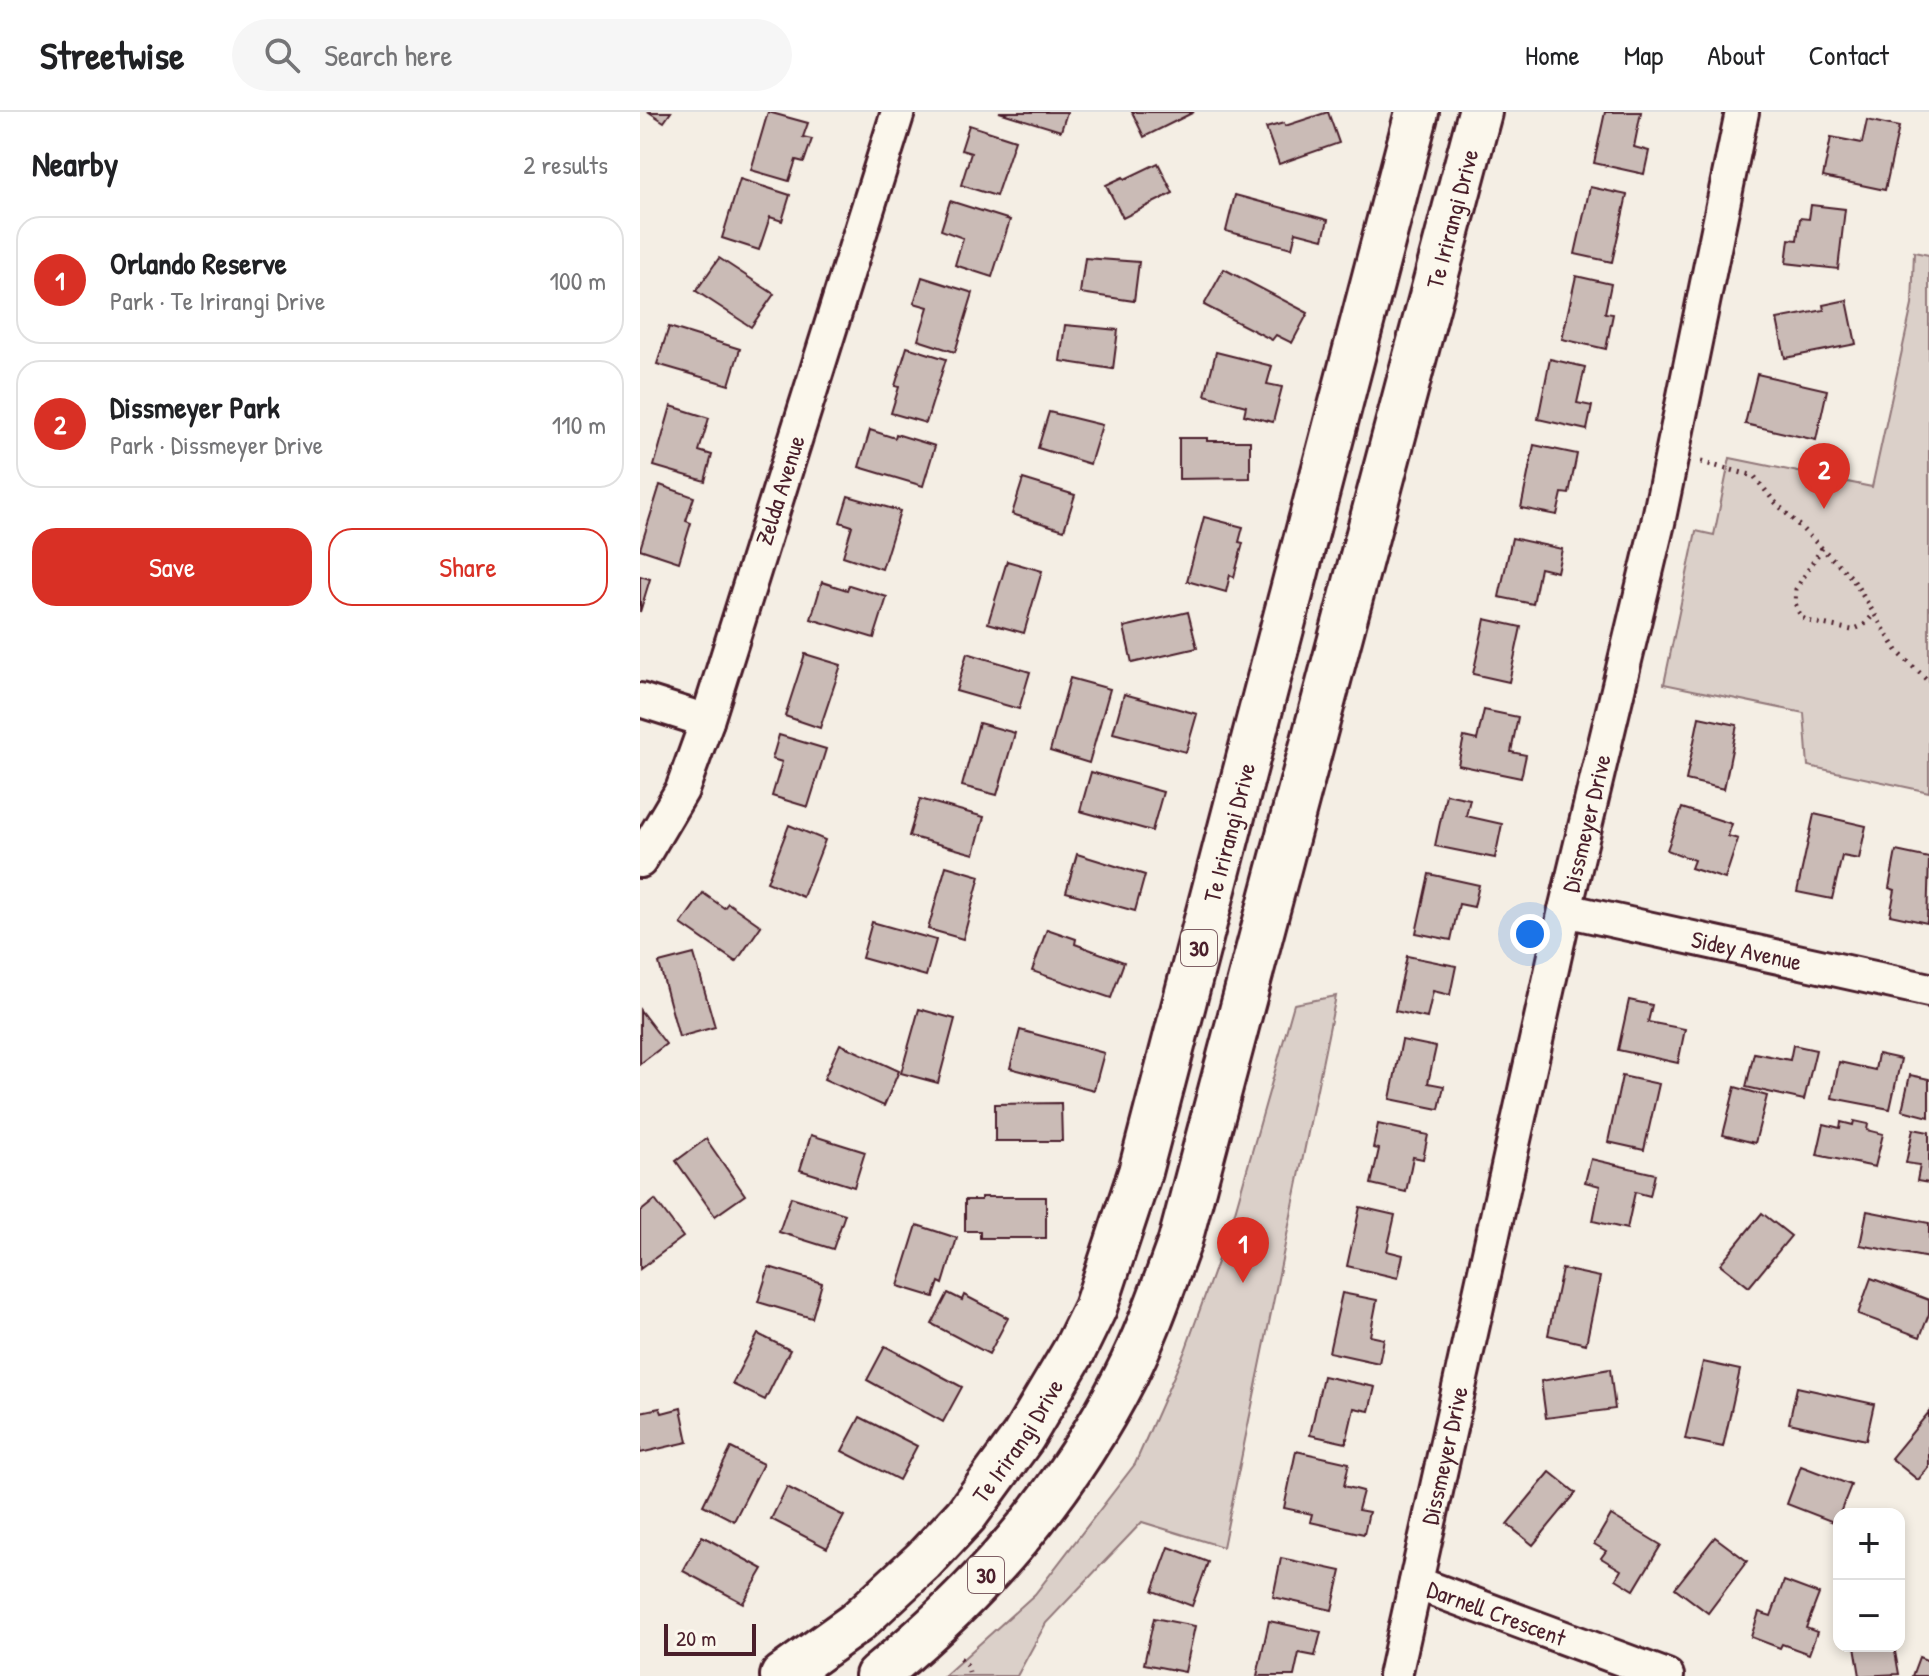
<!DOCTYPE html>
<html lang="en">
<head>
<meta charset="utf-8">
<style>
	:root { --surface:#fff; --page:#f6f6f6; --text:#202124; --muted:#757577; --line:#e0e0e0; --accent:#d93025 }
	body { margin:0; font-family:"Patrick Hand",sans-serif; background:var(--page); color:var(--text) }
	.controls { position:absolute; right:24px; bottom:24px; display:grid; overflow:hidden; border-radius:16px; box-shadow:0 4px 12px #0003 }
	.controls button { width:72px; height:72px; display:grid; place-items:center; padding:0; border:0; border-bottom:2px solid var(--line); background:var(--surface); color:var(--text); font:40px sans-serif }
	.scale { position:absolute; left:24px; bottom:20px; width:92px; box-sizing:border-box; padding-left:8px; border:4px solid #4a1f2b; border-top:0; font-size:22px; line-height:28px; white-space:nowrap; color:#4a1f2b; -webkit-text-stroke:6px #fbf7ec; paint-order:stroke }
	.you { position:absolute; left:890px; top:822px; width:28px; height:28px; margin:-20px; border:6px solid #fff; border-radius:50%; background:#1a73e8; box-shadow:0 0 0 12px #1a73e833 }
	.badge { display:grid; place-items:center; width:52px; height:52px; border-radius:50%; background:var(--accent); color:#fff; font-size:26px; font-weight:700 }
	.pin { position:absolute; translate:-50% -66px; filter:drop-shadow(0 2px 4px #0008) }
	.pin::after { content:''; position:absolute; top:42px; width:28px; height:24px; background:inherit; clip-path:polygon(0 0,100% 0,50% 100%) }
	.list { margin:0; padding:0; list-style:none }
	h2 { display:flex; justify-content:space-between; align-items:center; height:104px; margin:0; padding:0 32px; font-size:34px }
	h2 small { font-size:26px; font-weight:400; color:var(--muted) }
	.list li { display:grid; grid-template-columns:52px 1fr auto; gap:24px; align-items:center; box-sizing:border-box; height:128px; margin:0 16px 16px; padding:0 16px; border:2px solid var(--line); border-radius:24px }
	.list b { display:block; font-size:30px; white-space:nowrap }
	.list p { margin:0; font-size:26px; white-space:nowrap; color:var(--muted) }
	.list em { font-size:26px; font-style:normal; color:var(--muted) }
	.actions { display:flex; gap:16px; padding:24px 32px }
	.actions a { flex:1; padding:18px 0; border:2px solid var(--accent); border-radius:24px; text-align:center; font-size:28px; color:var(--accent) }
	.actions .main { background:var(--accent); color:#fff }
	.icon { flex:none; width:44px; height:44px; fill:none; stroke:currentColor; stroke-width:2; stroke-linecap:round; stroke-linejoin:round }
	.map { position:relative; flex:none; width:1289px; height:1564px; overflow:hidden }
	header { display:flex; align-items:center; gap:48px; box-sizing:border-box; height:112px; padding:0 40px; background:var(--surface); border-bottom:2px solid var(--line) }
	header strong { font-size:38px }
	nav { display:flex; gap:44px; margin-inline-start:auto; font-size:28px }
	.search { width:560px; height:72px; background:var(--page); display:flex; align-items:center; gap:20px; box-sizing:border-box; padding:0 28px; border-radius:44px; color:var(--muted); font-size:30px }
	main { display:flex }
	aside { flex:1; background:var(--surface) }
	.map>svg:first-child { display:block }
</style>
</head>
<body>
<header>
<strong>Streetwise</strong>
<div class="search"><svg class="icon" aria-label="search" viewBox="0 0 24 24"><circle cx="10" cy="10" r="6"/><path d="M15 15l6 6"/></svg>Search here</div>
<nav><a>Home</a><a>Map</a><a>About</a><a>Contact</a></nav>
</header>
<main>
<aside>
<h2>Nearby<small>2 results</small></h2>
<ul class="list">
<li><span class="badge">1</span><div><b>Orlando Reserve</b><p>Park · Te Irirangi Drive</p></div><em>100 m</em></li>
<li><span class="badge">2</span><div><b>Dissmeyer Park</b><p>Park · Dissmeyer Drive</p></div><em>110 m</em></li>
</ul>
<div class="actions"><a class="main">Save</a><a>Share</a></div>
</aside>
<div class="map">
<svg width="1289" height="1564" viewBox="0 0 1289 1564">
	<rect width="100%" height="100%" fill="#f4eee4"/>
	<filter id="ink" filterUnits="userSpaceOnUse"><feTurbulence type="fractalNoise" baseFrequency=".0125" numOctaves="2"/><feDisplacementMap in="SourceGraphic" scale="16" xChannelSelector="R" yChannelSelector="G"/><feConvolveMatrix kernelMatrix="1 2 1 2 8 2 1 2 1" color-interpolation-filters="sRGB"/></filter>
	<g filter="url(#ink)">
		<g fill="#dbd0c9" stroke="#92787a" stroke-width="2">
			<path d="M1274 140 1289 143V680L1168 654 1164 601 1024 572 1056 419 1074 423 1090 346 1232 375 1272 193Z"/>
			<path d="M696 884 583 1435 502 1410 406 1511 377 1564H304L395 1482 495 1352 545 1239 594 1103 654 892Z"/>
		</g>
		<g fill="#cabbb6" stroke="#4a1f2b" stroke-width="2">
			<path d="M9 0H31L24 10Z"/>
			<path d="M128 0 168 11 163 25 172 27 164 50 156 48 149 69 111 58Z"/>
			<path d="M359 0H427L421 19Z"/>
			<path d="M492 0H554L504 25Z"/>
			<path d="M688 0 699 31 639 52 626 16 644 11 645 14Z"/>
			<path d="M965 0H1001L994 35 1009 39 1004 62 954 51Z"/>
			<path d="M1227 8 1259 15 1245 78 1183 65 1191 25 1222 31Z"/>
			<path d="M329 13 375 28 356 84 321 73 331 41 321 38Z"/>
			<path d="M518 51 533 81 483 106 466 73 483 65 485 67Z"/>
			<path d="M100 67 150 83 142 109 130 105 119 138 82 126Z"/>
			<path d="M950 75 987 83 972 150 935 142Z"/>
			<path d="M595 83 688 108 683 127 656 120 652 136 586 119Z"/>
			<path d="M310 89 370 108 352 165 315 153 323 126 301 118Z"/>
			<path d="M1171 93 1205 97 1198 157 1146 151 1149 127 1157 128 1160 106 1169 107Z"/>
			<path d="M79 146 134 182 111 215 56 179Z"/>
			<path d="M445 146 499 150 494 189 440 181Z"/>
			<path d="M584 157 668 201 652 231 636 223 632 228 564 193Z"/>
			<path d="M936 164 971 172 965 201 973 202 966 237 922 227Z"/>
			<path d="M282 165 333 181 315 240 278 228 288 195 274 191Z"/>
			<path d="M1207 188 1216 232 1145 246 1137 207 1184 198 1183 193Z"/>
			<path d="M425 213 478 218 473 257 420 249Z"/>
			<path d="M29 215 100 237 89 273 17 252Z"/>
			<path d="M267 235 306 247 286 311 251 301 259 275 255 274Z"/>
			<path d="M576 240 632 254 627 272 642 275 633 310 604 303 606 294 565 283Z"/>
			<path d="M910 247 945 255 937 291 952 294 947 318 898 307Z"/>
			<path d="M1117 262 1187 278 1176 328 1105 312Z"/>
			<path d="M31 294 69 306 59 339 72 343 65 369 14 354Z"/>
			<path d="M409 300 462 313 450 352 398 336Z"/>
			<path d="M230 318 255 326 256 322 295 334 283 374 219 355Z"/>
			<path d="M539 326H567V329H610V366L539 367Z"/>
			<path d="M894 333 937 342 929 382 922 381 917 403 881 396Z"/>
			<path d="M383 367 435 383 424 418 372 402Z"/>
			<path d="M20 373 54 385 46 409 51 411 39 450 0 437Z"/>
			<path d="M208 384 260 399 242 457 203 444 212 414 200 410Z"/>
			<path d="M564 405 603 415 599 430 603 431 594 465 590 463 586 480 547 469Z"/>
			<path d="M872 426 922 437 917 460 900 456 893 492 859 485Z"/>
			<path d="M367 449 402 459 384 521 348 511Z"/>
			<path d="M0 464 10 467 0 500Z"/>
			<path d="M182 470 207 478 209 473 247 485 234 526 171 507Z"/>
			<path d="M548 500 557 536 492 551 484 515Z"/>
			<path d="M845 507 881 515 869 570 833 562Z"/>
			<path d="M327 541 390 560 379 597 316 579Z"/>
			<path d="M165 542 201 553 180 616 145 604Z"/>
			<path d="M430 566 470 577 449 651 410 639Z"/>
			<path d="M484 582 557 602 546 640 473 621Z"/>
			<path d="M844 598 878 605 871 640 886 643 881 666 818 653 824 625 837 628Z"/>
			<path d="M1059 605 1097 613 1084 677 1046 668Z"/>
			<path d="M339 611 375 621 357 683 322 674Z"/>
			<path d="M139 623 186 637 168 695 132 684 142 650 132 647Z"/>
			<path d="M451 660 523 680 512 719 440 699Z"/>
			<path d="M806 682 830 687 826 704 862 712 855 746 795 734Z"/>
			<path d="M280 687 344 705 334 742 269 724Z"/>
			<path d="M1042 696 1092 712 1088 724 1098 727 1085 767 1051 756 1054 748 1027 738Z"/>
			<path d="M1174 702 1226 714 1219 747 1202 744 1192 787 1157 780Z"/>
			<path d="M149 713 185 728 163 785 127 770Z"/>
			<path d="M1256 739 1289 746 1287 811 1250 803 1255 778 1249 776Z"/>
			<path d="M437 742 505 763 495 799 426 780Z"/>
			<path d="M306 754 340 764 323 827 288 817Z"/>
			<path d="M789 762 839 773 834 795 819 792 811 828 776 821Z"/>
			<path d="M63 781 84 796 88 791 121 814 96 850 41 812Z"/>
			<path d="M232 810 296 828 286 864 222 846Z"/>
			<path d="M407 817 436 827 435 832 484 850 471 886 392 859Z"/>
			<path d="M54 842 75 915 39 925 19 851Z"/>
			<path d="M767 844 816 854 810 883 793 879 787 906 755 899Z"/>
			<path d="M989 888 1012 893 1008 910 1045 917 1038 951 978 938Z"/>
			<path d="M279 897 315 907 298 971 261 961Z"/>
			<path d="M0 898 26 932 0 952Z"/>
			<path d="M380 918 464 941 454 978 370 956Z"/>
			<path d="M762 928 796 935 788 971 804 974 799 997 750 987Z"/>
			<path d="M200 932 259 959 244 994 184 967Z"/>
			<path d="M1153 933 1176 938 1164 988 1106 975 1114 941 1150 948Z"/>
			<path d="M1238 942 1261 947 1250 997 1192 986 1199 950 1235 958Z"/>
			<path d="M1270 963 1289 967V1005L1262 998Z"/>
			<path d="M982 964 1019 972 1004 1038 968 1030Z"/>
			<path d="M1095 975 1127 984 1115 1031 1083 1023Z"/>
			<path d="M421 991 422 1029H355V992Z"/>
			<path d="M1214 1009 1228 1012 1227 1018 1243 1022 1235 1055 1177 1043 1184 1012 1200 1016 1201 1010 1213 1013Z"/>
			<path d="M738 1012 788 1023 783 1047 773 1045 766 1080 731 1072 739 1037 733 1036Z"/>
			<path d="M1273 1017 1289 1020V1071L1277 1069 1280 1053 1266 1051Z"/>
			<path d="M171 1023 225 1040 214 1075 160 1058Z"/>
			<path d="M66 1027 105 1083 75 1104 36 1049Z"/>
			<path d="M951 1047 1015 1062 1010 1084 995 1080 987 1117 953 1109 960 1074 945 1070Z"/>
			<path d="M151 1085 205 1102 193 1137 139 1120Z"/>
			<path d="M341 1085H406V1126H340V1119H325V1088H341Z"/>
			<path d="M15 1088 43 1125 0 1157V1100Z"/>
			<path d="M720 1095 755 1103 747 1139 763 1143 758 1166 707 1154Z"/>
			<path d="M1227 1099 1289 1111V1146L1220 1133Z"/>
			<path d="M1122 1101 1151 1124 1109 1175 1080 1152Z"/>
			<path d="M277 1113 317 1126 303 1172 299 1170 294 1185 258 1174Z"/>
			<path d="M129 1155 182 1171 172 1206 118 1190Z"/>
			<path d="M922 1157 960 1165 946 1232 908 1223Z"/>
			<path d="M1231 1166 1289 1188V1202L1280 1225 1218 1202Z"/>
			<path d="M308 1181 322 1188 324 1183 368 1206 349 1242 292 1212Z"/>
			<path d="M702 1181 737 1188 730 1224 744 1227 739 1251 689 1240Z"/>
			<path d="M118 1222 150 1238 125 1288 92 1272Z"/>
			<path d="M245 1234 322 1275 303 1310 227 1268Z"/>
			<path d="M1063 1250 1100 1258 1083 1335 1045 1327Z"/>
			<path d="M970 1257 975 1297 906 1306 901 1269Z"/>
			<path d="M683 1264 735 1275 729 1299 714 1296 706 1331 670 1323Z"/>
			<path d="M1157 1275 1234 1292 1226 1328 1149 1311Z"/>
			<path d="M20 1296 22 1301 41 1296 48 1330 0 1341V1300Z"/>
			<path d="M1289 1300V1355L1278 1368 1251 1346Z"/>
			<path d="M220 1305 277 1334 259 1368 202 1339Z"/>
			<path d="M91 1336 123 1352 94 1409 63 1393Z"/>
			<path d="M656 1339 709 1351 704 1374 723 1379 718 1398 729 1400 724 1422 670 1410 672 1402 644 1396Z"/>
			<path d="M1161 1354 1211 1373 1196 1411 1147 1392Z"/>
			<path d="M910 1360 936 1381 893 1433 867 1412Z"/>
			<path d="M147 1375 204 1404 187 1436 131 1407Z"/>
			<path d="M971 1403 1021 1433 994 1478 976 1467 981 1458 961 1446 966 1439 954 1432Z"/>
			<path d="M62 1424 123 1457 103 1491 43 1459Z"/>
			<path d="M1075 1425 1107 1449 1068 1501 1035 1476Z"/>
			<path d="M529 1435 568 1450 552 1494 513 1479Z"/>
			<path d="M641 1446 701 1459 692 1498 633 1485Z"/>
			<path d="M1144 1469 1179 1482 1166 1516 1177 1520 1169 1542 1142 1532 1140 1536 1111 1525 1119 1500 1131 1504Z"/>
			<path d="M514 1506 555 1514 545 1560 504 1552Z"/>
			<path d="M629 1509 681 1520 675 1544 659 1541 654 1564H617Z"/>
			<path d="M1215 1534H1254L1259 1562 1220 1564Z"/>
			<path d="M1279 1545 1289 1549V1564H1272Z"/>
		</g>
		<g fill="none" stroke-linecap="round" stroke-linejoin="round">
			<g stroke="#4a1f2b" stroke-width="38">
				<g id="minor">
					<path d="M0 588 67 609"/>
					<path id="s1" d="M0 749 42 678 67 609 258 0"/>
					<path id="s2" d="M925 798 1289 878"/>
					<path id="s3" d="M776 1471 1027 1564"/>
					<path id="s4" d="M755 1564 925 798 1018 411 1102 0"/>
				</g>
			</g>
			<g stroke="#4a1f2b" stroke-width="48">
				<g id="major">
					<path id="s5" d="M142 1564 216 1511 283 1449 326 1403 383 1325 434 1239 455 1196 500 1060 777 0"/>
					<path id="s6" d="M237 1564C340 1480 424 1385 485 1265 507 1222 523 1175 540 1129L840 0"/>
				</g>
			</g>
			<g stroke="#4a1f2b" stroke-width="5" stroke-dasharray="2 6" stroke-linecap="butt">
				<path d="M1061 350 1114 364 1133 388 1212 466 1258 540 1289 570"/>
				<path d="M1182 436 1156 477 1155 491 1161 505 1168 509 1212 518 1224 513 1234 502"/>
				<path d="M320 1546 327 1553 330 1564"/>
			</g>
			<use href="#minor" stroke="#fbf7ec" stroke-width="32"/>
			<use href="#major" stroke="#fbf7ec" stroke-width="42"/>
		</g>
	</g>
	<g text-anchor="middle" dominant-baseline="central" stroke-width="6" stroke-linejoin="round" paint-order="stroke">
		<g fill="#fbf7ec" stroke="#7f6065" stroke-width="2">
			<rect x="541" y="818" width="36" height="36" rx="6"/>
			<rect x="328" y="1445" width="36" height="36" rx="6"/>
		</g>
		<g font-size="22" font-weight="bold" fill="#4a1f2b">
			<text x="559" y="836">30</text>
			<text x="346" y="1463">30</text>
		</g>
		<g font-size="24" fill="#4a1f2b" stroke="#fbf7ec">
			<text stroke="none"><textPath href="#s6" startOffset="1596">Te Irirangi Drive</textPath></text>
			<text stroke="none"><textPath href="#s1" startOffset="398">Zelda Avenue</textPath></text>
			<text stroke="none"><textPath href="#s4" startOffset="874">Dissmeyer Drive</textPath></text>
			<text stroke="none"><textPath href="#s5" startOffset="984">Te Irirangi Drive</textPath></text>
			<text stroke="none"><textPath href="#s2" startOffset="186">Sidey Avenue</textPath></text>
			<text stroke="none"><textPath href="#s5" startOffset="336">Te Irirangi Drive</textPath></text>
			<text stroke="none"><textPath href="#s4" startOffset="226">Dissmeyer Drive</textPath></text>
			<text stroke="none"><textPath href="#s3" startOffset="86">Darnell Crescent</textPath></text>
		</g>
	</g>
</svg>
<div class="controls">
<button>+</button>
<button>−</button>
</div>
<div class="scale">20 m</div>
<div class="you"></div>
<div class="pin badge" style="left:603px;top:1171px">1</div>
<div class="pin badge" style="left:1184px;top:397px">2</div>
</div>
</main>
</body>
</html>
